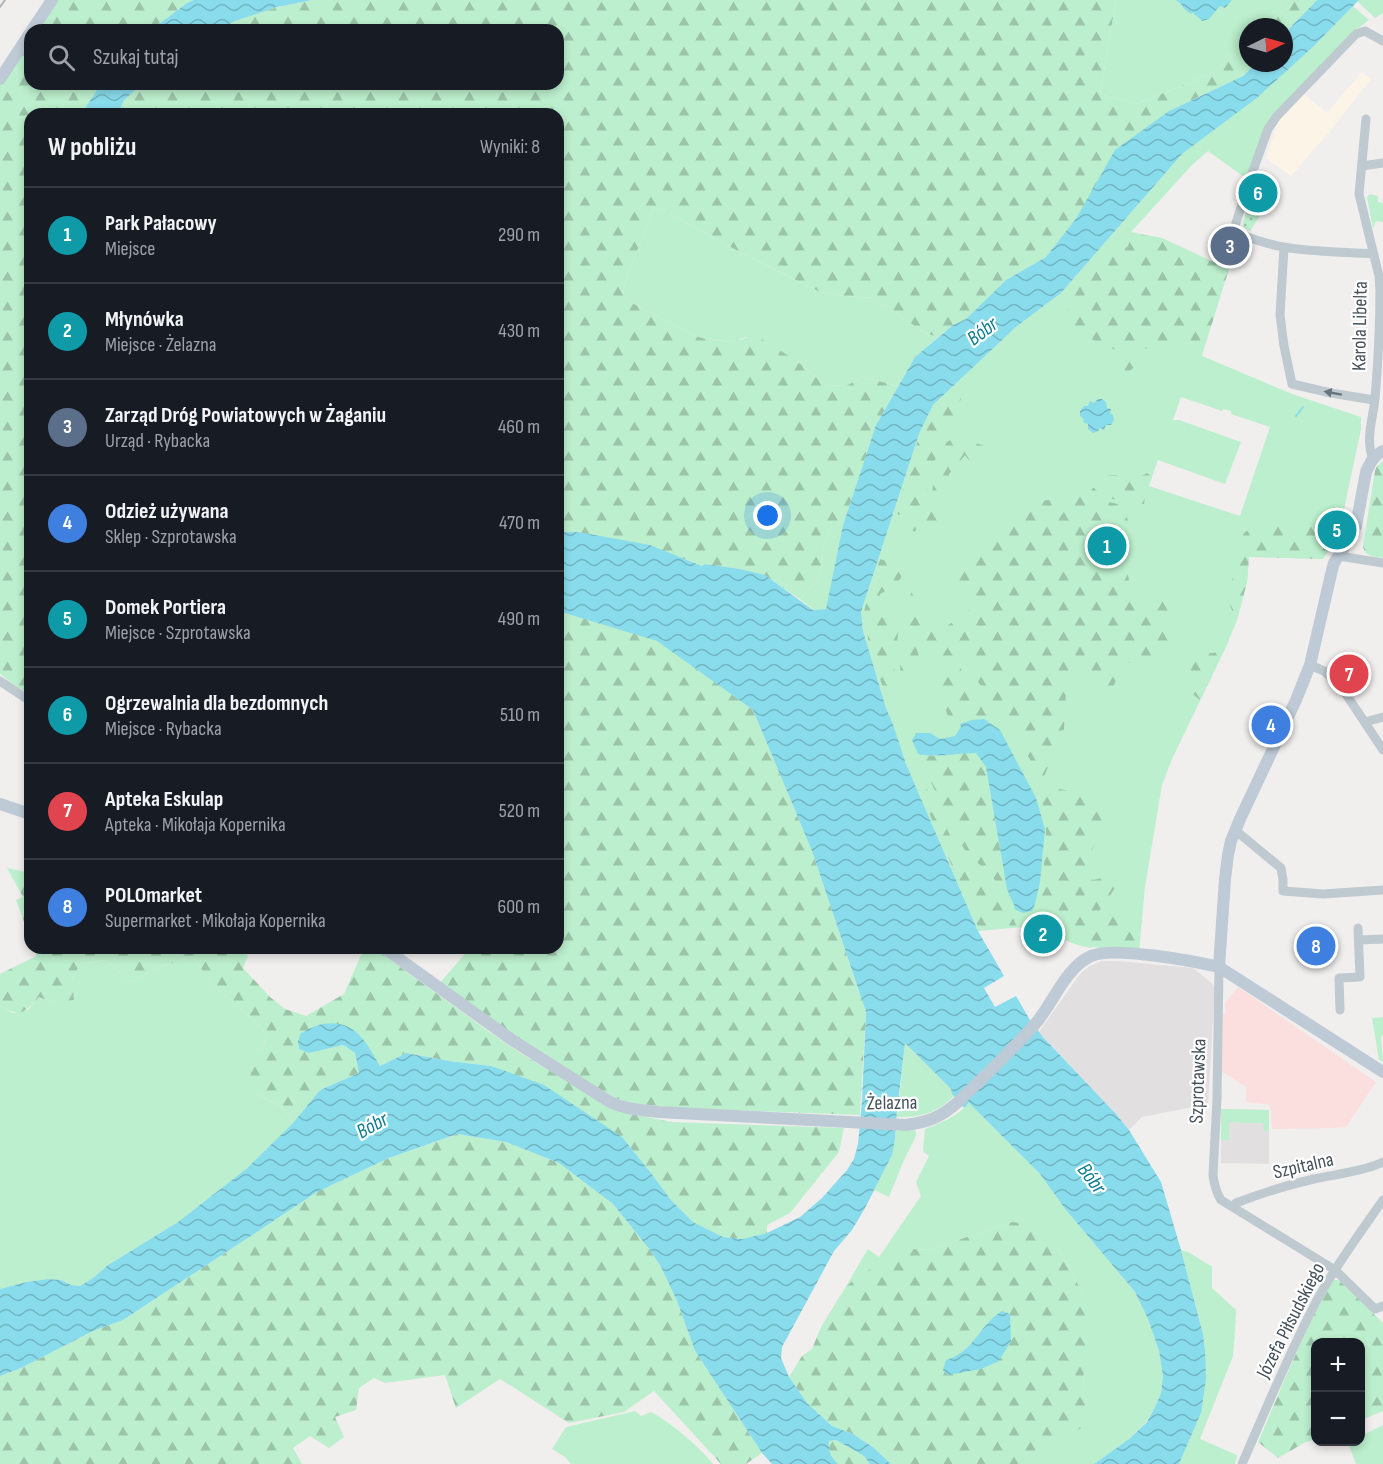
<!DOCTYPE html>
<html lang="pl">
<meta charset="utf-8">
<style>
:root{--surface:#171b24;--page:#20242c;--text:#f1f3f6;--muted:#9ea1a6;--line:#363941;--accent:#197adf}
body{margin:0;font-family:"Sofia Sans Condensed",sans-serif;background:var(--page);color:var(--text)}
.controls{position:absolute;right:18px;bottom:18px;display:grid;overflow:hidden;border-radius:12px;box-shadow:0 3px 9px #0003}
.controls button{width:54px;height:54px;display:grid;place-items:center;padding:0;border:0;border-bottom:2px solid var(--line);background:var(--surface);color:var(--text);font:30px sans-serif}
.compass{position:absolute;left:1239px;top:18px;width:54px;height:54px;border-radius:50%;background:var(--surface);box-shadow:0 3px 9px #0003;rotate:85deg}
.you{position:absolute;left:768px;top:516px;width:21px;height:21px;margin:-15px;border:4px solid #fff;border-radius:50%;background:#1a73e8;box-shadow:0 0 0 9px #1a73e833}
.badge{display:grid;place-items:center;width:39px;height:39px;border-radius:50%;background:var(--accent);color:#fff;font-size:20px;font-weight:700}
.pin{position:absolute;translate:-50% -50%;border:3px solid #fff;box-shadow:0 2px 6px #0006}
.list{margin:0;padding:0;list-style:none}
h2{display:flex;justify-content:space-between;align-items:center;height:78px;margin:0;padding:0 24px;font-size:26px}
h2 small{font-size:20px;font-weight:400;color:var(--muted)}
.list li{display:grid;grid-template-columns:39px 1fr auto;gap:18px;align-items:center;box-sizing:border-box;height:96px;padding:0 24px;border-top:2px solid var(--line)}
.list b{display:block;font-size:22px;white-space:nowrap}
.list p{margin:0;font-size:20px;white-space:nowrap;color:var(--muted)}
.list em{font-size:20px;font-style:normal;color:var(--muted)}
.icon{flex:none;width:33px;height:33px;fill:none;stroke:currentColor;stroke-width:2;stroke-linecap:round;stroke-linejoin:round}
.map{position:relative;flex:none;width:1383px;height:1464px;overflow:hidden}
.search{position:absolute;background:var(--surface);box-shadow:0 3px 9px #0003;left:24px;top:24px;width:540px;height:66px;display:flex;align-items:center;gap:15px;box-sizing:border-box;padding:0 21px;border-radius:18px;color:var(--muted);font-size:22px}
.panel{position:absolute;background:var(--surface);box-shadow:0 3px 9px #0003;left:24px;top:108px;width:540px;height:846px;border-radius:18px}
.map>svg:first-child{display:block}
.commercial{fill:#fcf5e7}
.education{fill:#e2dfe0}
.medical{fill:#fbdfde}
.green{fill:#bcefcd;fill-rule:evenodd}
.forest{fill:url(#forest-firs);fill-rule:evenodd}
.garden{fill:url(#garden-dots)}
.water{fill:url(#water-waves)}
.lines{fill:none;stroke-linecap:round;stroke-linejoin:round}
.stream{stroke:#89dcec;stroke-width:2}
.street{stroke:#bec9d0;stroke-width:9}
.secondary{stroke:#becad5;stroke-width:12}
.rail{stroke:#b0b4b8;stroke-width:2}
.oneway{fill:#6a767e}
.labels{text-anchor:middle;stroke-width:4.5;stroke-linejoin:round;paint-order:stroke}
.street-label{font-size:20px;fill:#46525b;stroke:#fff}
.water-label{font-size:21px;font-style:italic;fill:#0d7c91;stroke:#fff}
</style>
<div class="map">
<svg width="1383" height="1464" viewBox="0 0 1383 1464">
<defs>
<pattern id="forest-firs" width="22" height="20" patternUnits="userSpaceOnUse" patternTransform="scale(1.5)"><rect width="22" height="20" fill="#bcefcd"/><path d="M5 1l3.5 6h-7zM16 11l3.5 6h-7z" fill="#9bc4a9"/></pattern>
<pattern id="garden-dots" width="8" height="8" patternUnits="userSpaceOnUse" patternTransform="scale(1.5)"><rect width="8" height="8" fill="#bcefcd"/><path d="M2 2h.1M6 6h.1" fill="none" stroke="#9bc4a9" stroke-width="1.8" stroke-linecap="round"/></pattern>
<pattern id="water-waves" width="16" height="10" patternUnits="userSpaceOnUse" patternTransform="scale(1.5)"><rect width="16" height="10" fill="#89dcec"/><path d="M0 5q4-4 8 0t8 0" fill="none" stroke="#72b5c2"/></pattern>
</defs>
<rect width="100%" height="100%" fill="#f1eeee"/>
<path class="commercial" d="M1362 72 1371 79 1329 132 1291 176 1266 158 1278 122 1304 94 1327 113Z"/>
<path class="education" d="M1101 961H1119L1193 968 1215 986 1208 1104 1142 1117 1129 1130 1116 1114 1039 1032 1080 974 1090 966Z
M1221 1109 1269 1110V1164L1221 1163Z"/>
<path class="medical" d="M1238 987 1376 1082 1346 1127 1333 1128 1272 1129 1270 1105 1246 1102V1087L1221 1071 1223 1014H1225V1003Z"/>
<path class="green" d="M1116 0H1294L1292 3 1265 27H1248V43L1211 74 1136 104 1100 94Z
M1359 0H1383V13L1375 18 1357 1Z
M1353 6 1369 20 1357 29 1279 112 1247 179 1208 151 1192 165 1131 232 1162 238 1203 351 1202 356 1292 394 1361 417V429L1339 533 1323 559 1249 557 1247 582 1237 620 1226 647 1172 759 1162 785 1145 887 1139 951 1093 947C1074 949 1046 929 1029 919L1023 927 978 931 906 764 893 724 886 708 863 631 861 612 919 434 933 405 1016 327 1061 293 1182 154 1257 98 1314 46ZM1181 397 1222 411 1223 409 1231 411V414L1270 427 1240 516 1149 486 1158 460 1225 484 1241 442 1179 420H1173Z
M1370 194 1378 196V202L1383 203V222L1376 221 1373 229 1367 197Z
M654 208 667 212 738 251 820 292 844 296 874 298 925 333 938 337 915 357 898 386 863 377 846 386 825 385 797 361 746 337 732 342 701 338 630 302 623 294 627 276Z
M832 525H843L827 609 814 610 800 599 818 579 822 562 823 547Z
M193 956 209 981 260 1026 267 1037 263 1046 253 1054 257 1094 283 1107 293 1123 246 1169 178 1222 108 1265 93 1278 80 1286 71 1285 61 1280 48 1279 26 1282 0 1289V1006L13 1013 28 1010 39 997 54 1003 72 980 80 964 106 960 131 983 151 970Z
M1383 1017V1035L1381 1037 1383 1062 1379 1060 1372 1018Z
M905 1043 951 1089 952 1094 954 1096C935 1114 922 1117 897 1117Z
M969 1103 1040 1174 1066 1210 1135 1292 1148 1319 1159 1351 1163 1376 1161 1393 1155 1407 1147 1421 1129 1439 1094 1464H1042L1040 1458 1089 1405 1083 1394 1084 1368V1297L1068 1264 1058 1249 1012 1222 928 1250 913 1249 845 1288 868 1249 879 1257 921 1196 916 1182 929 1156 923 1151 925 1129C941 1123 958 1116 969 1103Z
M1221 1109 1269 1110V1131H1264L1263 1123H1242L1240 1124V1122H1229V1140H1221Z
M914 1129 916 1132V1136L904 1160 889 1197 874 1190C884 1172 894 1152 896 1131Z
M1181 1250C1193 1252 1201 1262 1212 1266V1288L1236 1310 1235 1332 1233 1356 1200 1439 1237 1455 1235 1464H1179L1201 1413 1205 1350 1203 1334Z
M635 1411 641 1416 651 1412C670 1422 700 1447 713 1464H571L565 1457 552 1449 566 1427Z
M1383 1425V1464H1356L1348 1443 1360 1442 1361 1436Z"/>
<path class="forest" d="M56 0H194L187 3 151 30H36Z
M312 0H1116L1100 94 1136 104 1211 74 1248 43V63H1256L1243 76 1169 111 1077 217 1046 257 1006 280 966 319 953 325 938 337 925 333 874 298 844 296 820 292 738 251 667 212 654 208 627 276 623 293 630 302 701 338 732 342 755 335 797 361 825 385 846 386 863 377 898 386 876 425 843 525H832L823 547 822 562 818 579 800 599 764 575 740 569 705 564 702 566 688 560 578 532H558V114H118L124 100 142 84H558V30H219C247 13 280 6 312 0Z
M1294 0H1317L1284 34V27H1265L1292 3Z
M30 38V84H101L81 114H30V694L17 687 0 674V83Z
M1130 233 1162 238 1229 269 1203 352 1180 343 1123 352 1118 351 1077 333 1069 318 1067 302 1082 284 1113 256 1128 246 1131 237Z
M1120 358 1127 359 1136 365 1130 371 1129 375 1123 377 1114 368 1115 364Z
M956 388H958C965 401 957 412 950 423L932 410Z
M931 417 948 430 941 439 915 532 910 529 908 516 905 512 899 515 897 513C903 490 916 433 931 417Z
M954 438 963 439 988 447C984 457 982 462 971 463L965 455 949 474V485L940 499 944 516 941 525 923 532 941 451 947 442Z
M1383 461V558C1374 557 1364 556 1363 546L1375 471 1376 467Z
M1147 473 1152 477 1146 491 1144 504C1129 503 1106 503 1101 486 1101 485 1101 476 1101 476L1114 475 1140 477Z
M1073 481 1094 488 1109 502 1121 505 1131 527 1124 552 1131 592 1152 604 1168 580 1173 616 1170 641 1149 664 1123 662 1108 701 1092 687 1083 669 1074 672 1066 692 1064 729 1043 779 943 629 975 606 972 588 955 590 958 570 977 557 973 543 1004 526 1011 516 1034 502 1061 498 1057 513 1062 515 1067 506V497Z
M1283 519 1306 525 1337 536 1323 559 1249 557 1247 582 1237 620 1231 608 1228 597V592L1232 583 1236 546 1245 532 1274 520Z
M899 557 904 558C907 579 896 584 880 594L881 608 874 613 865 616 864 611 880 559C886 562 893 559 899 557Z
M911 592 948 648 989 715 983 717 948 716C944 707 945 703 952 696L936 680 941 667 929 642 919 646 917 649 919 657 914 663 906 664 905 676 900 678C900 649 908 621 911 592Z
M558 611 657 640 753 710 812 851 866 1012 860 1115 678 1108 630 1103 612 1097 578 1079 439 984 470 948H558Z
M880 617 900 622 894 660 895 695H885L868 639 867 630Z
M1228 642 1200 700 1194 695C1188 698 1185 700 1181 694L1187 685 1184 673 1191 659 1204 660 1210 653H1214Z
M956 753H976L986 767 1007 889 1016 907 1014 909 1001 888 986 869 969 857 952 829 919 755 942 756Z
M924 784C939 809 948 838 967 861 972 867 980 870 985 876 999 891 1009 908 1017 927L979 929 918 787Z
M1060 789 1083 794 1097 804 1104 825 1092 850 1088 875 1093 880 1107 877 1117 885 1085 932 1037 906 1046 852V811L1036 792Z
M7 868 30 873V938L16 900 23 897Z
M1107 913 1142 914 1139 951 1093 947 1089 948 1084 943Z
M34 948H239L248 956 243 968 270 997 285 1009 306 1016 344 994 364 948H374L488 1031 520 1053 612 1108 631 1114 672 1122 844 1128 839 1152 790 1213 767 1225V1233L742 1239 723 1237 693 1222 671 1200 651 1173 622 1137 491 1066 449 1061 406 1053 380 1066 361 1037 309 1030 301 1033 309 1053 343 1045 355 1053 359 1073 320 1090 293 1123 283 1107 257 1094 250 1079 253 1054 263 1046 267 1037 260 1026 209 981 193 956 151 970 131 983 106 960 80 964 72 980 74 1000 54 1003 39 997C24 1014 20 1017 0 1006V974L36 956Z
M457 1134 506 1142 559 1163 613 1204 650 1250 661 1267 677 1301 695 1351 762 1453 746 1464H721L654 1391 624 1412 569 1423 500 1379 456 1408 445 1375 385 1383 374 1378 359 1388 356 1410 335 1417 344 1437 329 1448 310 1436 293 1448 302 1464H0V1376L21 1368 93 1331 123 1320 254 1234 317 1192 389 1158Z
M1012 1222 1029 1224 1058 1249 1068 1264 1084 1297 1091 1319 1084 1368 1083 1394 1089 1405 1086 1424 1041 1458 1042 1464H891L874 1448 853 1434 832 1426 807 1403 789 1377 802 1356 812 1349 821 1327 845 1288 858 1275 913 1249 928 1250ZM986 1324 962 1373 957 1357 978 1337Z
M1333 1280H1339L1383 1323V1411L1361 1420 1360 1342H1316L1315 1439 1304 1443 1278 1458 1258 1442C1282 1388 1303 1331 1333 1280Z
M836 1440 864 1456 870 1464H838C831 1457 828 1451 829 1441Z"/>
<path class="garden" d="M1250 202 1265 208 1250 231 1244 227 1243 222Z"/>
<path class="water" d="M194 0H312L277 7 235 21 219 30H151L187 3Z
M1176 0H1232L1225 8 1220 6 1209 19 1202 21 1192 12 1191 14 1182 7 1183 6Z
M1317 0H1359L1314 46 1257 98 1182 154 1061 293 1016 327 933 405 919 434 861 612 863 631 886 708 893 724 906 764 978 931 1004 976 984 988 995 1007 1016 996 1030 1020 1043 1037 1116 1114 1129 1130 1161 1182 1181 1250 1203 1334 1205 1350 1206 1379 1201 1413 1179 1464H1094L1129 1439 1147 1422 1155 1407 1161 1393 1163 1376 1159 1351 1148 1319 1135 1292 1066 1210 1040 1174 969 1103 964 1108 952 1094 951 1089 905 1043 897 1111 895 1139 892 1155 865 1208 852 1230 834 1251 782 1347 781 1358 789 1377 807 1403 832 1426 853 1434 874 1448 891 1464H870L864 1456 836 1440 829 1441C828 1451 831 1457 838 1464H772L762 1453 695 1351 677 1301 661 1267 650 1250 613 1204 559 1163 506 1142 457 1134 389 1158 317 1192 254 1234 123 1320 93 1331 21 1368 0 1376V1289L26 1282 48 1279 61 1280 71 1285 80 1286 93 1278 108 1265 178 1222 246 1169 293 1123 320 1090 359 1073 355 1053 343 1045 309 1053 299 1049 298 1041 301 1033C308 1030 316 1025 323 1024 355 1019 366 1042 380 1066L406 1053 449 1061 491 1066 544 1085 622 1137 651 1173 671 1200 693 1222 723 1237 742 1239 767 1233 800 1217 822 1198 847 1170 854 1159 858 1144 862 1101 866 1012 812 851 753 710 657 641 558 611V532H578L650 545 702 566 705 564 740 569 765 575 813 610 826 609 843 525 876 425 915 357 953 325 966 319 1006 280 1046 257 1077 217 1115 150 1169 111 1243 76 1256 63H1284V34Z
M101 84H142L124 100 118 114H81Z
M1098 399H1102L1106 402 1107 408 1111 409 1110 413 1113 415 1114 420 1111 425H1106L1104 430 1100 428 1098 431 1093 433 1088 429V424L1083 422 1084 419 1080 416V411L1084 406H1088L1090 401 1094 403Z
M984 719 1000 730 1036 798 1045 829 1040 882 1035 904 1032 911 1023 913 1014 909 1015 907 1007 889 986 767 976 753C957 753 938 758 918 754L912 740 916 733H930L940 739 955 736 961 727 960 724 972 720Z
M1002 1311 1010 1314 1011 1341 999 1361 981 1369 948 1375 943 1370 946 1360C974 1352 979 1325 1002 1311Z"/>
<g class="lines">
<path class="stream" d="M1296 416 1303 407"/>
<path class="street" d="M1366 119 1359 194 1379 276 1380 291C1380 327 1378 363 1375 399 1373 418 1365 440 1373 459
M1362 166 1383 163
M1284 247 1280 315 1284 346 1292 384 1331 393 1374 400
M1373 254C1344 252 1313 252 1283 247 1266 244 1250 238 1233 232L1250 179 1268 129 1277 116 1356 34 1365 31 1383 41
M1339 556 1383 563
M1310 665 1324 671 1340 685 1383 750
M0 681 30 701
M1365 722 1383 717
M1235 830 1281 868 1283 880V891L1323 894 1383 890
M1359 940 1383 939
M1219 967 1217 1099 1213 1175C1214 1184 1216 1192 1221 1200L1335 1270 1375 1309 1383 1306
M1340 1010 1339 978 1360 977 1358 928
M1233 1207 1236 1203C1262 1193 1287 1185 1314 1179 1337 1174 1361 1172 1383 1162
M1242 1464C1266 1409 1289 1353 1317 1300 1336 1265 1360 1233 1383 1200"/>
<path class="secondary" d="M32 30 52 0
M0 79 30 33
M0 804 30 814
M384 948 512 1040 610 1102C626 1110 642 1110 659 1112L906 1125C929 1122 941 1117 958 1102 984 1076 1012 1051 1036 1023 1053 1003 1066 967 1091 956 1113 946 1193 961 1219 967L1383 1072
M1219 967 1225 879 1228 855 1231 841 1240 819 1296 700 1310 665 1332 570 1334 563 1350 538 1356 526 1366 472C1370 463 1374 455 1383 451"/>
<path class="rail" d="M0 7 5 0"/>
</g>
<defs><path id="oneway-solid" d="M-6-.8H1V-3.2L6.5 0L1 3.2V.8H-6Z" transform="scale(1.5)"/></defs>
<use class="oneway" href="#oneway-solid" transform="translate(1333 393) rotate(-170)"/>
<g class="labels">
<g class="street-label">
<text transform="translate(1359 326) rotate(-89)" y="7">Karola Libelta</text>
<text transform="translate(1197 1081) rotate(-88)" y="7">Szprotawska</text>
<text transform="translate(892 1102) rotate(-1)" y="7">Żelazna</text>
<text transform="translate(1303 1165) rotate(-13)" y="7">Szpitalna</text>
<text transform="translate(1290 1320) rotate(-63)" y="7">Józefa Piłsudskiego</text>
</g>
<g class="water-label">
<text transform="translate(982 331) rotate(-37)" y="7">Bóbr</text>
<text transform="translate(372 1125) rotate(-29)" y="7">Bóbr</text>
<text transform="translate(1092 1178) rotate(53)" y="7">Bóbr</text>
</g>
</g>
</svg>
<div class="controls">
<button>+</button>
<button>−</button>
</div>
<svg class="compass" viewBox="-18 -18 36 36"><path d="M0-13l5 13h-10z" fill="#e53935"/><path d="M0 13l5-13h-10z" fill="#9ea1a6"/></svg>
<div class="you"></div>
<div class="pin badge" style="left:1107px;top:546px;background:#0f9aa8">1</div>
<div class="pin badge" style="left:1043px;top:934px;background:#0f9aa8">2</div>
<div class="pin badge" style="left:1230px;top:246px;background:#5c6f8a">3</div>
<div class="pin badge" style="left:1271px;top:725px;background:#3f7fe0">4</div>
<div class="pin badge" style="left:1337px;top:530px;background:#0f9aa8">5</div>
<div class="pin badge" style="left:1258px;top:193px;background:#0f9aa8">6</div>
<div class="pin badge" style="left:1349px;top:674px;background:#e0444e">7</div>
<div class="pin badge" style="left:1316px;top:946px;background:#3f7fe0">8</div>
<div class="search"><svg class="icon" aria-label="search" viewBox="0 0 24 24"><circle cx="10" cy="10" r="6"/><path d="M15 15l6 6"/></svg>Szukaj tutaj</div>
<section class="panel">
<h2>W pobliżu<small>Wyniki: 8</small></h2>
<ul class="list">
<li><span class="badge" style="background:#0f9aa8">1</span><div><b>Park Pałacowy</b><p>Miejsce</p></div><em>290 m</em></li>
<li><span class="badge" style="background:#0f9aa8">2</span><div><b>Młynówka</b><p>Miejsce · Żelazna</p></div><em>430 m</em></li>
<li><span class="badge" style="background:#5c6f8a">3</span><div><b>Zarząd Dróg Powiatowych w Żaganiu</b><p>Urząd · Rybacka</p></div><em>460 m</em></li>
<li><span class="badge" style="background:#3f7fe0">4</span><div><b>Odzież używana</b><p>Sklep · Szprotawska</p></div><em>470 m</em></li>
<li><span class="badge" style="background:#0f9aa8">5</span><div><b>Domek Portiera</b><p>Miejsce · Szprotawska</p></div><em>490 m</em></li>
<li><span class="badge" style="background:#0f9aa8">6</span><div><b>Ogrzewalnia dla bezdomnych</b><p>Miejsce · Rybacka</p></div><em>510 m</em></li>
<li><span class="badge" style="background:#e0444e">7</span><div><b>Apteka Eskulap</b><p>Apteka · Mikołaja Kopernika</p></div><em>520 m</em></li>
<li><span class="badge" style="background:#3f7fe0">8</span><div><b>POLOmarket</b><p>Supermarket · Mikołaja Kopernika</p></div><em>600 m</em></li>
</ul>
</section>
</div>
